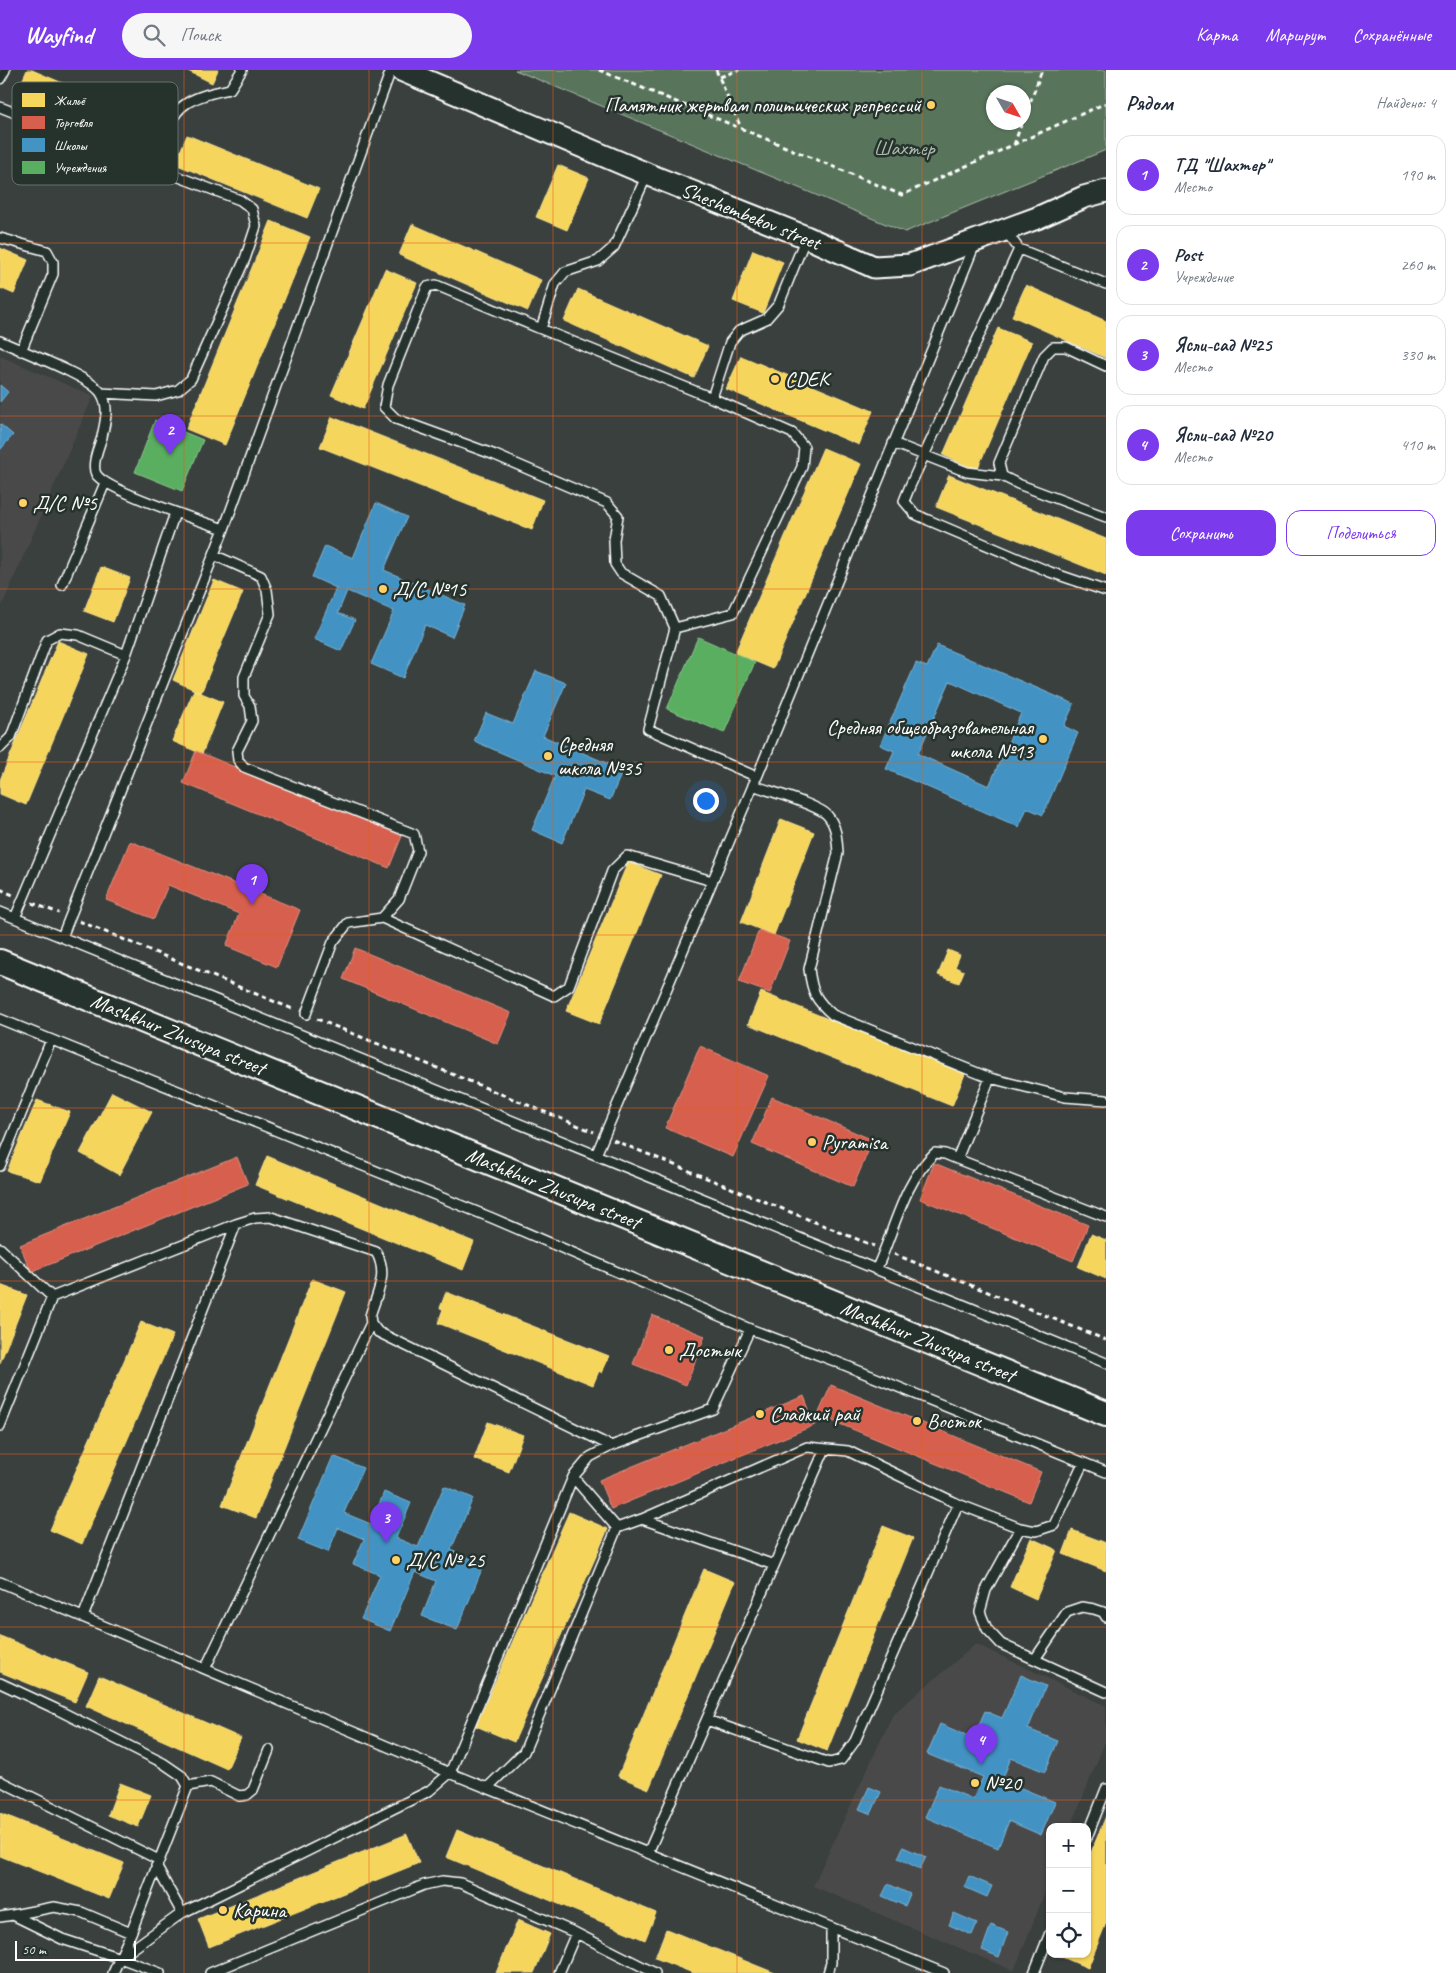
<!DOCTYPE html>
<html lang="ru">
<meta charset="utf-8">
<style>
:root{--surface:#fff;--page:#f6f6f7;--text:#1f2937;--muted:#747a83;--line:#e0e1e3;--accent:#7c3aed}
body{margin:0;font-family:Caveat,sans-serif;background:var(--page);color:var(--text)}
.controls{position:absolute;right:15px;bottom:15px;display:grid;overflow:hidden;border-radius:10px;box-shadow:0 1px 4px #0004}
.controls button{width:45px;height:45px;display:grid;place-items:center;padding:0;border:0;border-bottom:1px solid var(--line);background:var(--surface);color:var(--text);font:25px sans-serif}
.compass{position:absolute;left:986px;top:15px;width:45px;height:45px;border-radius:50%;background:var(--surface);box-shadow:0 1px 4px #0004;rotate:129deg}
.scale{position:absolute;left:15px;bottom:12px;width:121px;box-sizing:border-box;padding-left:5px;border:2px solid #fff;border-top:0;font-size:14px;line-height:18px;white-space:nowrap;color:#fff;-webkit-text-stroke:4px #26332d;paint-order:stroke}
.you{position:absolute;left:705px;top:730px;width:18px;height:18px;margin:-12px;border:4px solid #fff;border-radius:50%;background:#1a73e8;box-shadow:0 0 0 8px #1a73e833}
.badge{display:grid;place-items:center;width:32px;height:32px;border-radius:50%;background:var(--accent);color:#fff;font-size:16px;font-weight:700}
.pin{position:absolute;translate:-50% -41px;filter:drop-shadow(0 1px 2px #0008)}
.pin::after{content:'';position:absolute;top:26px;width:18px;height:15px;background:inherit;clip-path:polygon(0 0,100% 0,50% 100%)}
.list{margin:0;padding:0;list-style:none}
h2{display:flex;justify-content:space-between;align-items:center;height:65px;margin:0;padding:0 20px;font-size:21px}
h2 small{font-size:16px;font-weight:400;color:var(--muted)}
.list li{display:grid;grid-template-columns:32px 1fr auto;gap:15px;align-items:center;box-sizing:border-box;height:80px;margin:0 10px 10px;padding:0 10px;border:1px solid var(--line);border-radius:15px}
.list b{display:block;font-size:19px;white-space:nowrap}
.list p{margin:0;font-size:16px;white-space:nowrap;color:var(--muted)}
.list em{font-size:16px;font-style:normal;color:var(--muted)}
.actions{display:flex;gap:10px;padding:15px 20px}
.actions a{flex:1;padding:11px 0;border:1px solid var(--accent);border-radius:15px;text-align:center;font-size:18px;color:var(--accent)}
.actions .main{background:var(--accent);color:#fff}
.icon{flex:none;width:28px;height:28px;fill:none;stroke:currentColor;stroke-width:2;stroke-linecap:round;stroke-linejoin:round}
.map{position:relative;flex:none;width:1106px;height:1903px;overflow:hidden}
header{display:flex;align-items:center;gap:30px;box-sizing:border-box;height:70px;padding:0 25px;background:var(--accent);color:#fff}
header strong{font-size:24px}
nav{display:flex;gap:28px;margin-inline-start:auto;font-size:18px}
.search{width:350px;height:45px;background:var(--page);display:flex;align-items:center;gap:12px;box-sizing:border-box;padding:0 18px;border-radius:28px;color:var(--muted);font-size:19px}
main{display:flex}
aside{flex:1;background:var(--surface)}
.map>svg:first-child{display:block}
.built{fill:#484a4a}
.green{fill:#59755b;stroke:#acbaad;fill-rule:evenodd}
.homes{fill:#f6d55c;stroke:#f9e28d}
.shops{fill:#d6604d;stroke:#e29082}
.schools{fill:#4393c3;stroke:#7bb3d5;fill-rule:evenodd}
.public{fill:#5aae61;stroke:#8cc690}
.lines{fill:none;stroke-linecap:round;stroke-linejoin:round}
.service-casing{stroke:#fff;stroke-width:12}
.tertiary-casing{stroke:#fff;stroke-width:25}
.secondary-casing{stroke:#fff;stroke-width:28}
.path{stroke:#fff;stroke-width:3;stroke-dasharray:5 4;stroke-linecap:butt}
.service{stroke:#26332d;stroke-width:9}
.tertiary{stroke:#26332d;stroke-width:21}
.secondary{stroke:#26332d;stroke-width:24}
.grid{fill:none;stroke:#e96118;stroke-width:1;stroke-opacity:0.55}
.poi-dot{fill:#ffd166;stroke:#26332d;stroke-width:2}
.labels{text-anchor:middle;stroke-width:5;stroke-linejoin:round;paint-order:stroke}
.poi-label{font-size:21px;fill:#fff;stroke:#26332d;text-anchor:start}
.park-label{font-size:21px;fill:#acbaad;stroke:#26332d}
.street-label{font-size:21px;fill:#fff;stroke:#26332d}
.key{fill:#26332d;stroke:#67706c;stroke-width:1}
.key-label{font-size:14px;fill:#fff}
</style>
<header>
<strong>Wayfind</strong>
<div class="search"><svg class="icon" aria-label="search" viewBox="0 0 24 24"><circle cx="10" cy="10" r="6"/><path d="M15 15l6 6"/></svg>Поиск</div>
<nav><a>Карта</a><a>Маршрут</a><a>Сохранённые</a></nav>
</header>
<main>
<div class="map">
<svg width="1106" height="1903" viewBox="0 0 1106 1903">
<rect width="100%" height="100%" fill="#3a403e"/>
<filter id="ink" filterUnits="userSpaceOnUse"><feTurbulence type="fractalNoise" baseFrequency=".02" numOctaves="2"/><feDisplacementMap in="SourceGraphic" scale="10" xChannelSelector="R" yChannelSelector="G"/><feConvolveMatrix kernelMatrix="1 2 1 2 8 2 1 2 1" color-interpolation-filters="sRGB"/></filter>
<g filter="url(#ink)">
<path class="built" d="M0 286 93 326 0 540Z
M976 1574 1106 1636V1669L1071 1757H1050V1810L1014 1901 813 1816 893 1644Z"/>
<path class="green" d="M515 0H1106V80L905 162ZM994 22H1024V52H994Z"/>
<path class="homes" d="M27 0H32L154 52 139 88 12 34Z
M186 0H218L212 13Z
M187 65 319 119 307 148 175 94Z
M558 95 589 108 567 160 536 147Z
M271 151 310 167 225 375 186 359Z
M412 154 541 210 528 241 399 185Z
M0 178 28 190 14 224 0 218Z
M753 180 783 192 763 243 733 231Z
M385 199 417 213 363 339 331 325Z
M1026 215 1106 251V288L1012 246Z
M578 219 708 276 694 308 564 251Z
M998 258 1032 272 977 400 943 385Z
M741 286 873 341 859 375 726 319Z
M332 347 543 430 532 460 320 377Z
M823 378 861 394 773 599 735 583Z
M949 405 1106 469V505L936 437Z
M101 497 130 508 113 552 84 541Z
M214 510 243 522 201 623 173 610Z
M58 571 89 584 26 735 0 724V710Z
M194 620 223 632 202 684 172 671Z
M781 749 814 762 774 865 741 852Z
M628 792 661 805 599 954 566 941Z
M948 880 960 885 955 897 964 901 959 913 938 905Z
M761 922 965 1004 952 1036 748 954Z
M112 1022 152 1042 119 1105 80 1083Z
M37 1030 70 1042 40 1111 7 1101Z
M267 1086 474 1172 463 1200 255 1115Z
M1091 1164 1106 1170V1209L1078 1197Z
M312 1209 346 1222 256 1448 222 1435Z
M0 1215 27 1225 0 1293Z
M446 1222 609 1286 602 1303 599 1301 593 1315 438 1253 443 1239 440 1238Z
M141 1252 173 1265 82 1474 50 1460Z
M488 1352 523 1365 509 1402 474 1389Z
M569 1442 608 1459 514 1672 476 1656Z
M883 1456 913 1468 827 1681 797 1669Z
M1072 1460 1106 1473V1501L1063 1484Z
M1031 1468 1057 1480 1036 1529 1010 1517Z
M704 1499 735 1512 649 1719 618 1706Z
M0 1566 88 1602 75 1632 0 1602Z
M99 1606 241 1668 227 1699 86 1636Z
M120 1713 151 1725 138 1757 108 1745Z
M0 1743 124 1793 109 1829 0 1786Z
M1106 1746V1853L1088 1898 1055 1884H1087V1792Z
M457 1760 656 1843 645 1870 446 1787Z
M407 1764 419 1793 209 1877 198 1849Z
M518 1850 550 1864 534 1903H496Z
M666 1859 775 1903H693L655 1888Z"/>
<path class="shops" d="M196 681 402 766 389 798 183 713Z
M130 771 300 840 277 897 226 876 239 844 168 815 154 849 106 830Z
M759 860 790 871 770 923 739 912Z
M355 878 511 943 498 974 343 909Z
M700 976 769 1006 733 1087 665 1058Z
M772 1027 873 1070 853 1117 752 1074Z
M237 1087 248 1114 31 1202 20 1175Z
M934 1093 1088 1155 1073 1191 920 1129Z
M652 1245 705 1266 686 1315 633 1294Z
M831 1315 1041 1402 1029 1432 818 1345Z
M804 1326 815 1355 611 1439 599 1410Z"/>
<path class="schools" d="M0 315 8 322 0 332Z
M0 354 13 365 0 380Z
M376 433 407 447 384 500 465 535 452 567 425 555 403 608 371 594 394 541 347 521 338 543 355 550 341 581 314 569 336 518 312 507 325 476 353 488Z
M937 575 1074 634 1064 656 1078 663 1043 745 1027 738 1019 757 886 699 894 681 880 675 916 593 927 597ZM950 611 1021 643 989 716 918 684Z
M536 601 566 613 543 666 623 700 610 730 584 720 562 773 532 760 555 706 474 671 486 643 513 654Z
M333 1386 363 1398 344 1443 371 1454 384 1422 411 1433 396 1468 418 1477 444 1416 473 1428 451 1480 484 1494 457 1560 422 1546 436 1511 415 1502 390 1561 361 1549 380 1505 353 1494 364 1469 338 1458 328 1482 298 1470Z
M1021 1605 1046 1616 1028 1659 1058 1671 1045 1702 1011 1688 1002 1710 1055 1732 1041 1765 1009 1751 998 1778 925 1747 939 1715 973 1729 983 1707 927 1684 940 1654 973 1668 985 1641 1002 1648Z
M869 1717 881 1722 871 1744 859 1739Z
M903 1777 926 1787 920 1799 898 1788Z
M969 1806 992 1816 987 1827 964 1817Z
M888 1814 910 1824 905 1836 882 1826Z
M954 1843 977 1853 972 1865 949 1855Z
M991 1855 1008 1862 999 1887 982 1880Z"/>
<path class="public" d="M155 350 203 370 182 421 135 402Z
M698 567 755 592 724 663 667 639Z"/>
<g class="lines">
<defs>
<path id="service" d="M0 9 5 0
M0 37 155 98
M647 105 614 177 598 191 565 202 555 214 541 259 436 215 427 217 388 315 384 337 396 349 495 385 607 433 618 446 614 470 615 494 621 503 661 526 675 558 648 659 757 707 975 174
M1005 160 1019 179 1106 214
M0 168 47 181 53 192V204L21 281
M1019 179 910 416 904 431 915 444 928 450 1050 502 1106 521
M541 259 712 328 730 272 739 261 766 249 779 234 806 167
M0 271C21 281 90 306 101 323 110 337 105 352 102 367 99 377 91 394 96 404 105 420 203 452 224 459L62 867
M1106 296 1066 277H1053L1044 286 999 393 1002 406 1018 414 1106 447
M101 323 156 326 178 320 191 309 245 189 256 156 252 139 240 130 155 98C162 78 167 45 187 33 200 25 216 22 230 19L242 0
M893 373 967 402 1002 406
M224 459 391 0
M214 485 261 506 267 520 270 544 244 607V626L250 636 252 651 237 681 238 690 244 697 414 764 418 781 399 829 382 848 348 853 333 872 306 944
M62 515 105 413
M675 558 733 543 802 397 804 377 792 363 712 328
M0 678 11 667 47 570 60 563 78 565 126 585
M753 715C768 721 820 735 828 746 837 757 837 770 838 783L809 899C812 922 815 930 833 945L990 1008 1065 1027 1106 1030
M0 842 1106 1293
M15 848 126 585 175 443
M382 848 554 926 569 916 612 801 627 786 712 811
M0 949 492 1148 750 1259 837 1292 1106 1402
M596 1085 755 711
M957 1089 1106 1147
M0 1096 51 970
M0 1178 52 1227 0 1356
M876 1200C894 1162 903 1112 935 1083L945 1084 957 1089 990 1008
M52 1227 236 1154 255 1148 271 1147 376 1182C389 1204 377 1223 370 1246L371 1253 378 1262 611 1376
M573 1407 617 1458
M642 1449 774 1495
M1020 1458 986 1520 980 1542 987 1559 1001 1574 1106 1622
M0 1512 450 1703 944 1903
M83 1547 236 1154
M1035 1589 1067 1542 1082 1537 1094 1539 1103 1542 1106 1547
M205 1599 371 1253
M0 1613 56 1639 163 1693 182 1706 188 1716 131 1863 113 1903
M707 1650 829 1693 841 1690 855 1671 958 1434
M0 1711 159 1790
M188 1716 211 1712 239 1726 247 1725 253 1720 269 1680
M487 1718 524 1682 617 1458 642 1449 807 1377 848 1381 958 1434 1020 1458 1036 1461 1054 1455 1083 1393
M1087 1767 1106 1719
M648 1783 825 1379
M156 1796 182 1843
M13 1845 54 1837 81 1842 131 1863
M0 1847 13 1845 62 1869 120 1888
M160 1903 120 1888 182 1843 429 1721 450 1703 573 1407 590 1387 611 1376 713 1339 750 1259
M210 1903 424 1815 442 1811 460 1813 576 1863 655 1903
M559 1903 576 1863
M828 1903 831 1893V1858
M1034 1903 1050 1863"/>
<path id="tertiary" d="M401 0 647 104 806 167 874 197 910 195 1037 148 1084 127 1106 121"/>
<path id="secondary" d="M0 892 1106 1344"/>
</defs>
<use href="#service" class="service-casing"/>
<use href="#tertiary" class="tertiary-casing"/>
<use href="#secondary" class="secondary-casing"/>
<path class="path" d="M599 0 902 125 1106 33
M716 0 741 58
M720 7 739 0
M1024 49 1042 0
M1014 75 1022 52
M0 819 13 825
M32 833 59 843
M79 851 295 940
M317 949 594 1062
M613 1070 874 1176
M894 1184 1106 1270"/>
<use href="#service" class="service"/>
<use href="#tertiary" class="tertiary"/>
<use href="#secondary" class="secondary"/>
</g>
</g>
<path class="grid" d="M184 0V1903M369 0V1903M553 0V1903M737 0V1903M922 0V1903M0 173H1106M0 346H1106M0 519H1106M0 692H1106M0 865H1106M0 1038H1106M0 1211H1106M0 1384H1106M0 1557H1106M0 1730H1106"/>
<g class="poi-dot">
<circle cx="931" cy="35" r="5"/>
<circle cx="775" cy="309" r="5"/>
<circle cx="23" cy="433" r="5"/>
<circle cx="383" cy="519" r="5"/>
<circle cx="1043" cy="669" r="5"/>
<circle cx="548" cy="686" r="5"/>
<circle cx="812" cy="1072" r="5"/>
<circle cx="669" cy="1280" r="5"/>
<circle cx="760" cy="1344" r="5"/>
<circle cx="917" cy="1351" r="5"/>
<circle cx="396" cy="1490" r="5"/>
<circle cx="975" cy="1713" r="5"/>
<circle cx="223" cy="1840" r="5"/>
</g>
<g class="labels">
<g class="poi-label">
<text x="921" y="42" text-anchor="end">Памятник жертвам политических репрессий</text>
<text x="785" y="316">CDEK</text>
<text x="33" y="440">Д/С №5</text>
<text x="393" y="526">Д/С №15</text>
<text x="1033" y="664" text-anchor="end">Средняя общеобразовательная<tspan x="1033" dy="24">школа №13</tspan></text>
<text x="558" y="681">Средняя<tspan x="558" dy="24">школа №35</tspan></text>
<text x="822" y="1079">Pyramisa</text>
<text x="679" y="1287">Достык</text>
<text x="770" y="1351">Сладкий рай</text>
<text x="927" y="1358">Восток</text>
<text x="406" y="1497">Д/С № 25</text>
<text x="985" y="1720">№20</text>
<text x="233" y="1847">Карина</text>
</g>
<g class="park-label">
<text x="904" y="85">Шахтер</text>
</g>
<g class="street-label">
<text transform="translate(751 146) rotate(22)" y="7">Sheshembekov street</text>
<text transform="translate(178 964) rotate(22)" y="7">Mashkhur Zhusupa street</text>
<text transform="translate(553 1118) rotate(22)" y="7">Mashkhur Zhusupa street</text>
<text transform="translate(928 1271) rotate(22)" y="7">Mashkhur Zhusupa street</text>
</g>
</g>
<rect x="12" y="12" width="166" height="103" rx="8" class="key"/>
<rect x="22" y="23" width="23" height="14" fill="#f6d55c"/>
<rect x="22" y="46" width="23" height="13" fill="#d6604d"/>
<rect x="22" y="68" width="23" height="14" fill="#4393c3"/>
<rect x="22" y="91" width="23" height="13" fill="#5aae61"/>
<g class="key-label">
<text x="54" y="35">Жильё</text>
<text x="54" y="57">Торговля</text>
<text x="54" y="80">Школы</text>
<text x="54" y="102">Учреждения</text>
</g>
</svg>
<div class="controls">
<button>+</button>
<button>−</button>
<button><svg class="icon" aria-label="locate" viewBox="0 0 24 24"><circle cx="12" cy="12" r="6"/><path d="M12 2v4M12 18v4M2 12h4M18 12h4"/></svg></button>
</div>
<svg class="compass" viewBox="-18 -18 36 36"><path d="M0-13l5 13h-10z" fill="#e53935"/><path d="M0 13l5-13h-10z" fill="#747a83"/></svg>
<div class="scale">50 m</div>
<div class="you"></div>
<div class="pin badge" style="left:252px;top:835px">1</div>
<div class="pin badge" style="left:170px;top:385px">2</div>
<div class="pin badge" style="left:386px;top:1473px">3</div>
<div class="pin badge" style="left:981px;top:1695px">4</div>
</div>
<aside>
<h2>Рядом<small>Найдено: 4</small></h2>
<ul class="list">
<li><span class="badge">1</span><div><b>ТД &quot;Шахтер&quot;</b><p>Место</p></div><em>190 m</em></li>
<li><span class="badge">2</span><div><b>Post</b><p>Учреждение</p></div><em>260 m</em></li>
<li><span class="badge">3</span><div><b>Ясли-сад №25</b><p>Место</p></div><em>330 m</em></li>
<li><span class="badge">4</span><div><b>Ясли-сад №20</b><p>Место</p></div><em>410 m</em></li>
</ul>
<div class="actions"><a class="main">Сохранить</a><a>Поделиться</a></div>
</aside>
</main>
